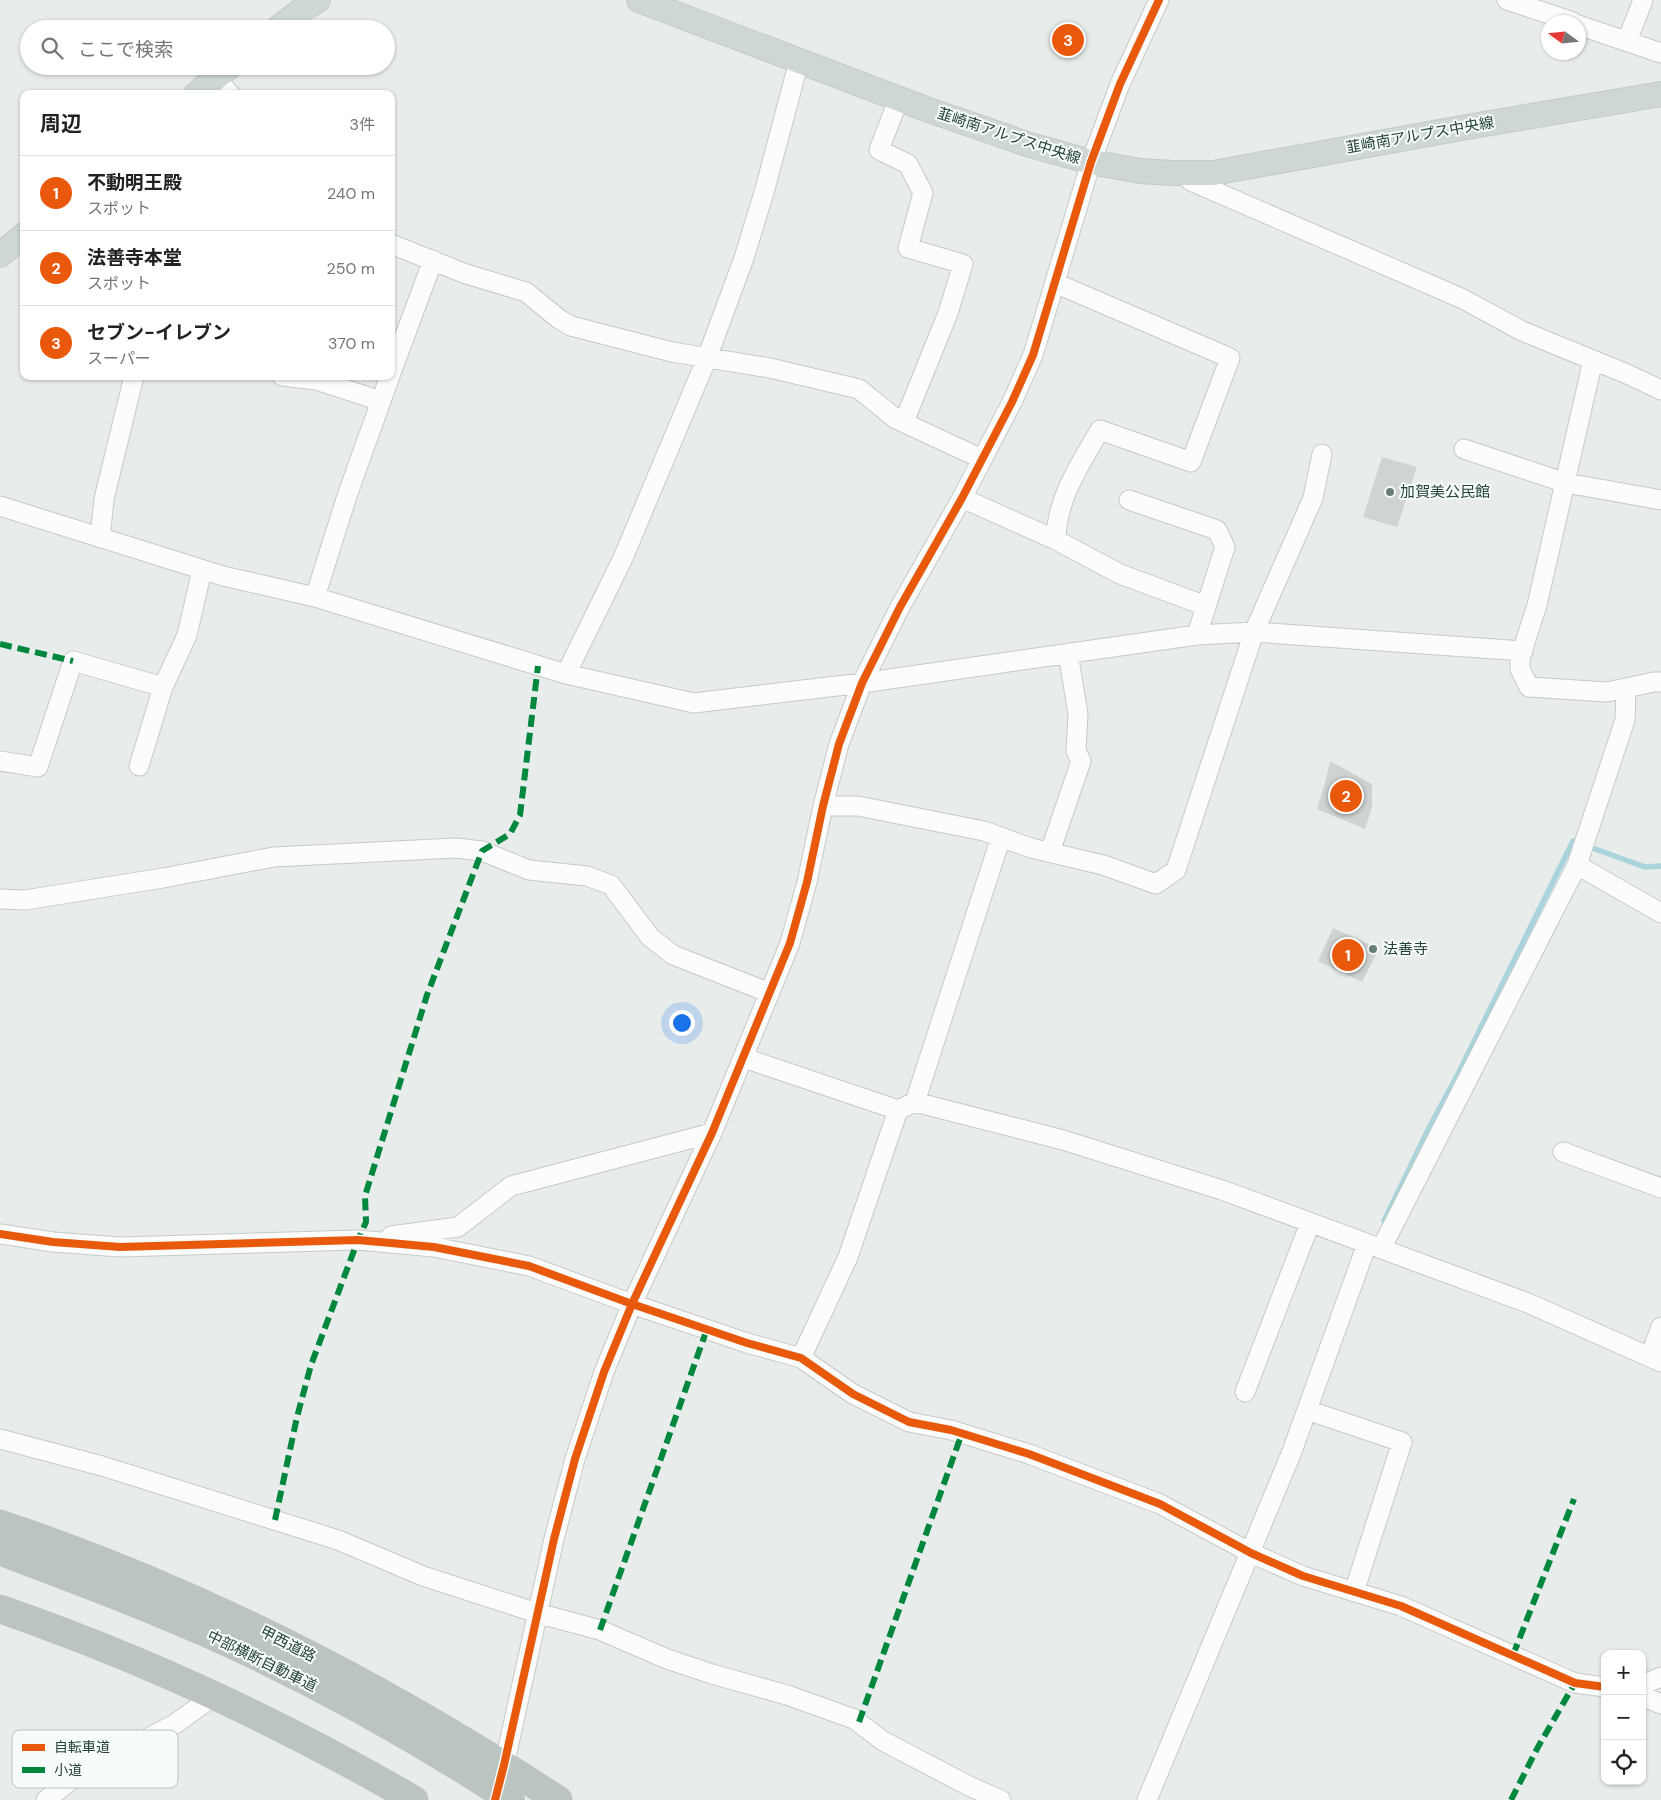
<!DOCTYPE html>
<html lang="ja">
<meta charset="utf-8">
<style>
:root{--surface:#fff;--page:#f6f6f6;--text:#222;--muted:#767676;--line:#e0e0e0;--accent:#ea580c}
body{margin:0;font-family:"DM Sans","Noto Sans JP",sans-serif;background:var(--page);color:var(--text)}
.controls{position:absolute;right:15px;bottom:15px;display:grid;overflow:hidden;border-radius:10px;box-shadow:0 1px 4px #0004}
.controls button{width:45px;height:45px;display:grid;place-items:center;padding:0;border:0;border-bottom:1px solid var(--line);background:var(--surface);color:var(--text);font:25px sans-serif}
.compass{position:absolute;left:1541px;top:15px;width:45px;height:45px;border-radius:50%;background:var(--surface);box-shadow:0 1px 4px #0004;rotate:285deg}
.you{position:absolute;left:681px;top:1022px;width:18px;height:18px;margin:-12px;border:4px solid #fff;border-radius:50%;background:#1a73e8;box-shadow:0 0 0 8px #1a73e833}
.badge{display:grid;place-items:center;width:32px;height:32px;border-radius:50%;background:var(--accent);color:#fff;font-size:16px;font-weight:700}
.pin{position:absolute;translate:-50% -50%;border:2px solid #fff;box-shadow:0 1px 5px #0006}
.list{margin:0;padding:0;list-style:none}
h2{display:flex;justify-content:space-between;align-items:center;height:65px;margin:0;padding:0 20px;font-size:21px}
h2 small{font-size:16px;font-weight:400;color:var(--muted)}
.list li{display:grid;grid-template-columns:32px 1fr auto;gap:15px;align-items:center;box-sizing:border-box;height:75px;padding:0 20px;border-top:1px solid var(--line)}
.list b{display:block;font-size:19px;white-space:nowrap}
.list p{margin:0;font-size:16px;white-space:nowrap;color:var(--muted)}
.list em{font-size:16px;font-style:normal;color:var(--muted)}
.icon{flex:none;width:28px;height:28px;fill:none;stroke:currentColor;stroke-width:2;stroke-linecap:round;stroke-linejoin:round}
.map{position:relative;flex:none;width:1661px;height:1800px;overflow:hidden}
.search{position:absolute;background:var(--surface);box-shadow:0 1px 4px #0004;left:20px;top:20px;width:375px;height:55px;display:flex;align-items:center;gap:12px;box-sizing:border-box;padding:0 18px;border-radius:28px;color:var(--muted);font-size:19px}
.panel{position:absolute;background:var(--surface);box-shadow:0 1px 4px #0004;left:20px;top:90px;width:375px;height:290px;border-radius:10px}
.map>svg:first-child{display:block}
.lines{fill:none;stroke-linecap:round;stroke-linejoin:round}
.stream{stroke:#a9d4db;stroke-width:5.5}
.building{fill:#cfd4d2}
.minor-casing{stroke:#c5cac8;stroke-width:21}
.major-casing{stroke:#c3ccc9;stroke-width:26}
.highway-casing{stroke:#c3ccc9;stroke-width:29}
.minor{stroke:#fcfcfc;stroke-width:19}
.major{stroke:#cfd7d5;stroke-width:24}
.highway{stroke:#bcc4c2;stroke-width:28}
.highway-bridge-casing{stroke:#c3ccc9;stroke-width:29;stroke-linecap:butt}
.highway-bridge{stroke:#bcc4c2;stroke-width:28}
.quiet{stroke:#00873e;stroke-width:6;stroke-dasharray:12 6;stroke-linecap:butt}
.cycleway-casing{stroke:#f7fbf9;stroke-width:11}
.cycleway{stroke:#e8590c;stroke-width:8}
.poi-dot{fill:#697e78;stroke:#f7fbf9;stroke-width:2}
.labels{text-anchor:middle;stroke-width:4;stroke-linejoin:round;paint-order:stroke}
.street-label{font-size:15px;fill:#24423a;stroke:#f7fbf9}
.poi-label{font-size:15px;fill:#24423a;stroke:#f7fbf9;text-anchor:start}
.key{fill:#f7fbf9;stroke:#b8c4c0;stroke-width:1}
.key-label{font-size:14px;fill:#24423a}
</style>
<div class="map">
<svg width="1661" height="1800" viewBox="0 0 1661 1800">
<rect width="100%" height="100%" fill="#e8edeb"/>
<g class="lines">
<path class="stream" d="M1384 1221 1429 1128 1459 1072 1573 841 1645 867 1661 866"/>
</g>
<path class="building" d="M1382 457 1417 467 1397 527 1363 517Z
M1330 761 1372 784V807L1365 829 1317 809 1326 779Z
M1333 928 1379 949 1362 982 1318 961Z"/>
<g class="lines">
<defs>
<path id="minor" d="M1507 0 1573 22
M1578 25 1661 53
M1627 41 1643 0
M215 78 230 94
M899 98 879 150 908 164 923 193 908 248 963 264 948 313 904 422
M1183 173 1191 181 1463 299 1522 331 1627 374 1661 390
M391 244 466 274 526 292 559 319 571 326 672 352 770 368 859 389 896 419 982 459
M1055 283 1230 358 1191 462 1100 430C1080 464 1056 500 1056 540L1120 574 1206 606
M1593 360 1537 605 1520 658V669L1529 687 1607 692 1654 682H1661
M391 373 433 260
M282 376 316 380 381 401
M1464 449 1566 483 1661 500
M962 498 1056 540
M1129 500 1217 530 1225 547 1197 635
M0 506 223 576 315 597 566 674 694 703 862 683 1197 635 1254 632 1523 651
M100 538 104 499 134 376
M315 597 348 493 390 376
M566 674 623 558 707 358 744 258 765 189 799 61
M0 761 38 767 73 661 163 687 187 635 202 570
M139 766 163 687
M823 806H858L984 831 1031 848 1103 865 1156 884 1176 870 1254 632 1313 498 1322 454
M1050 852 1081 761 1076 751 1078 714 1068 653
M1577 865 1661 913
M0 899 25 900 163 878 274 857 456 848 482 851 529 870 587 876 611 885 650 937 673 955 770 993
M744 1058 898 1110 915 1102 1063 1140 1222 1190 1528 1303 1661 1362
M915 1102 1001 837
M1563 1152 1661 1188
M0 1234 53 1242 120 1247 358 1240 434 1247 529 1266 632 1304 747 1343 801 1358 853 1394 909 1422 951 1430 1029 1454 1160 1504 1251 1553 1303 1576 1401 1606 1575 1683 1605 1687
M391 1236 458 1227 511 1186 712 1133
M1381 1249 1577 865 1625 720 1626 688
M1650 1357 1661 1327
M801 1358 848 1257 898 1110
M1245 1392 1310 1223
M1307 1410 1402 1442 1354 1592
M0 1439 102 1466 338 1540 423 1576 537 1613 600 1630 667 1659 712 1674 787 1695 854 1719 883 1741 969 1786 1001 1800
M1642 1685 1661 1677
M1642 1696 1661 1704
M502 1775 554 1539 575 1459 604 1372 632 1304 712 1133 790 943 807 882 823 806 839 744 862 683 900 607 962 498 1012 402 1033 355 1091 162 1120 84 1159 0
M46 1800 77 1775 175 1724 215 1695
M1147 1800 1291 1454 1367 1244"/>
<path id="major" d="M639 0 923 108 1030 145 1091 162 1140 171 1172 173H1213L1467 127 1661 94
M277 29 299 12 318 0
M196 94 230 66
M0 255 24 235"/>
<path id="highway" d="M0 1524C198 1590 384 1686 558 1800
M0 1609C144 1659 282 1723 414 1800"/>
</defs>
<use href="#minor" class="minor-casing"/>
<use href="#major" class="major-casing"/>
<use href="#highway" class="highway-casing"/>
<use href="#minor" class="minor"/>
<use href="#major" class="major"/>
<use href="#highway" class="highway"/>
<defs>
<path id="highway-bridge" d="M0 1551C77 1580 154 1609 229 1643 326 1688 421 1741 511 1800"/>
</defs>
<use href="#highway-bridge" class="highway-bridge-casing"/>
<use href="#highway-bridge" class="highway-bridge"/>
<path class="quiet" d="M0 644 73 661
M275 1520 297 1417 311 1365 358 1240 366 1222 365 1196 427 995 482 851 510 834 520 815 538 666
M600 1630 707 1329
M1513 1655 1574 1499
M859 1722 962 1433
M1511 1800 1538 1747 1575 1683"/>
<defs>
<path id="cycleway" d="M0 1234 53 1242 120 1247 358 1240 434 1247 529 1266 632 1304 747 1343 801 1358 853 1394 909 1422 951 1430 1029 1454 1160 1504 1251 1553 1303 1576 1401 1606 1575 1683 1605 1687
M495 1800 504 1765 554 1539 575 1459 604 1372 632 1304 712 1133 790 943 807 882 823 806 839 744 862 683 900 607 962 498 1012 402 1033 355 1091 162 1120 84 1159 0"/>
</defs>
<use href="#cycleway" class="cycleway-casing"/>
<use href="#cycleway" class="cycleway"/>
</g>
<g class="poi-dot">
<circle cx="1390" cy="492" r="5"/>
<circle cx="1373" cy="949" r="5"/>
</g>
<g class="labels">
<g class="street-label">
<text transform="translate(1420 135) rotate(-10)" y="5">韮崎南アルプス中央線</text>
<text transform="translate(1009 136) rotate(18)" y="5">韮崎南アルプス中央線</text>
<text transform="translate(288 1644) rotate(27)" y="5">甲西道路</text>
<text transform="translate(262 1661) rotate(26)" y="5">中部横断自動車道</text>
</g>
<g class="poi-label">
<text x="1400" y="497">加賀美公民館</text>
<text x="1383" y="954">法善寺</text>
</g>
</g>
<rect x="12" y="1730" width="166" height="58" rx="8" class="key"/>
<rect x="22" y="1744" width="23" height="7" fill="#e8590c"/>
<rect x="22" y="1767" width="23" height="6" fill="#00873e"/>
<g class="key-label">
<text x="54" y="1752">自転車道</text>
<text x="54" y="1775">小道</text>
</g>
</svg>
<div class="controls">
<button>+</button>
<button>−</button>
<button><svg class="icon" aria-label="locate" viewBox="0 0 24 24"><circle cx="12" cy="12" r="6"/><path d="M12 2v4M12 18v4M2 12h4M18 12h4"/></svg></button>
</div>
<svg class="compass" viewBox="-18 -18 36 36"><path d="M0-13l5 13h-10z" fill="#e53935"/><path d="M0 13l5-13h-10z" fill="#767676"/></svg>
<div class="you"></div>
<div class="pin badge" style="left:1348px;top:955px">1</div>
<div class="pin badge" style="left:1346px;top:796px">2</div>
<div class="pin badge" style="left:1068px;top:40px">3</div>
<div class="search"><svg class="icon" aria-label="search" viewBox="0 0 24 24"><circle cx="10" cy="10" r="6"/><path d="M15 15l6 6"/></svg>ここで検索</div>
<section class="panel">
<h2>周辺<small>3件</small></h2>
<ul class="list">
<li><span class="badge">1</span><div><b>不動明王殿</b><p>スポット</p></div><em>240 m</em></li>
<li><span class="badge">2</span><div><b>法善寺本堂</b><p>スポット</p></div><em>250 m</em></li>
<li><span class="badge">3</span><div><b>セブン-イレブン</b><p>スーパー</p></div><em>370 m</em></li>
</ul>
</section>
</div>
